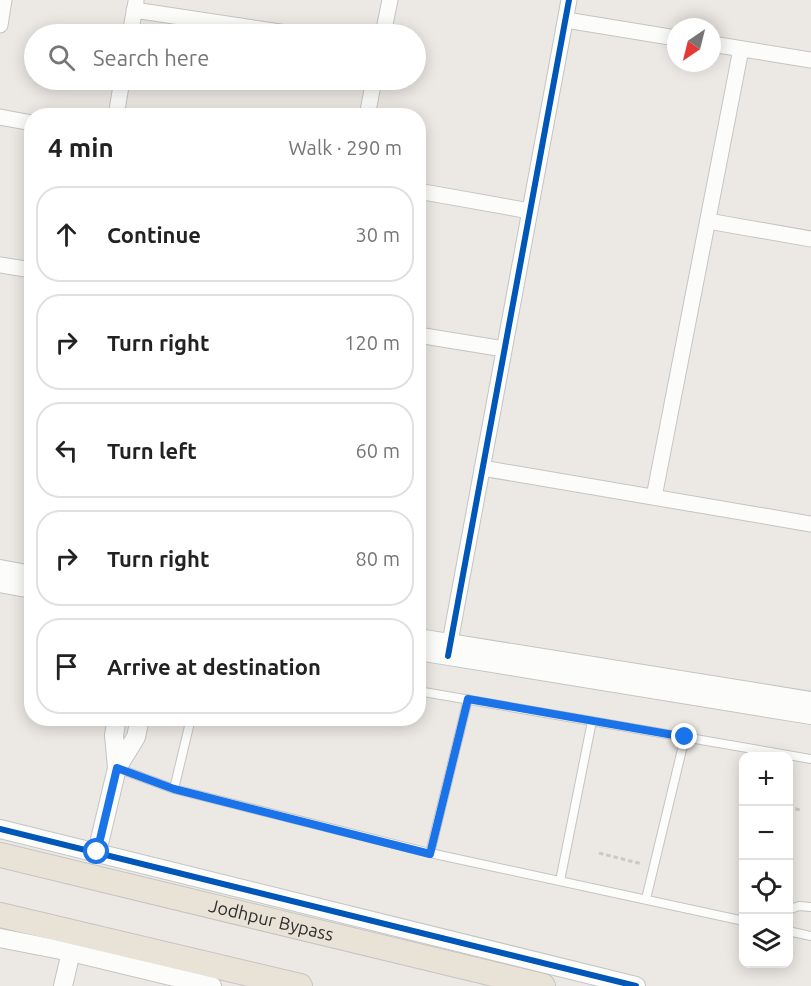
<!DOCTYPE html>
<meta charset="utf-8">
<style>
:root{--surface:#fff;--page:#f2f2f2;--text:#222;--muted:#767676;--line:#e0e0e0}
body{margin:0;font-family:Ubuntu,sans-serif;background:var(--page);color:var(--text)}
.controls{position:absolute;right:18px;bottom:18px;display:grid;overflow:hidden;border-radius:12px;box-shadow:0 3px 15px #0003}
.controls button{width:54px;height:54px;display:grid;place-items:center;padding:0;border:0;border-bottom:2px solid var(--line);background:var(--surface);color:var(--text);font:30px sans-serif}
.compass{position:absolute;left:667px;top:18px;width:54px;height:54px;border-radius:50%;background:var(--surface);box-shadow:0 3px 15px #0003;rotate:215deg}
.stop{position:absolute;width:18px;height:18px;margin:-14px;border:4px solid #1a73e8;border-radius:50%;background:#fff}
.stop.end{background:#1a73e8;border-color:#fff;box-shadow:0 2px 6px #0008}
.list{margin:0;padding:0;list-style:none}
h2{display:flex;justify-content:space-between;align-items:center;height:78px;margin:0;padding:0 24px;font-size:26px}
h2 small{font-size:20px;font-weight:400;color:var(--muted)}
.list li{display:grid;grid-template-columns:39px 1fr auto;gap:18px;align-items:center;box-sizing:border-box;height:96px;margin:0 12px 12px;padding:0 12px;border:2px solid var(--line);border-radius:24px}
.list b{display:block;font-size:22px;white-space:nowrap}
.list em{font-size:20px;font-style:normal;color:var(--muted)}
.icon{flex:none;width:33px;height:33px;fill:none;stroke:currentColor;stroke-width:2;stroke-linecap:round;stroke-linejoin:round}
.map{position:relative;flex:none;width:811px;height:986px;overflow:hidden}
.search{position:absolute;background:var(--surface);box-shadow:0 3px 15px #0003;left:24px;top:24px;width:402px;height:66px;display:flex;align-items:center;gap:15px;box-sizing:border-box;padding:0 21px;border-radius:33px;color:var(--muted);font-size:22px}
.panel{position:absolute;background:var(--surface);box-shadow:0 3px 15px #0003;left:24px;top:108px;width:402px;height:618px;border-radius:24px}
.map>svg:first-child{display:block}
.lines{fill:none;stroke-linecap:round;stroke-linejoin:round}
.service-casing{stroke:#c5c4c5;stroke-width:10}
.minor-casing{stroke:#c5c4c5;stroke-width:17}
.tertiary-casing{stroke:#c5c4c5;stroke-width:20}
.trunk-casing{stroke:#c6c5c4;stroke-width:26}
.path{stroke:#c9c9c8;stroke-width:3;stroke-dasharray:4.5 3;stroke-linecap:butt}
.service{stroke:#fcfcfb;stroke-width:8}
.minor{stroke:#fcfcfb;stroke-width:15}
.tertiary{stroke:#fcfcfb;stroke-width:18}
.trunk{stroke:#e9e2d6;stroke-width:24}
.cycleway-casing{stroke:#fff;stroke-width:10}
.cycleway{stroke:#0057b8;stroke-width:6}
.route{stroke:#1a73e8;stroke-width:8}
.labels{text-anchor:middle;stroke-width:5;stroke-linejoin:round;paint-order:stroke}
.street-label{font-size:18px;fill:#2e2e2e;stroke:#fff}
</style>
<div class="map">
<svg width="811" height="986" viewBox="0 0 811 986">
<rect width="100%" height="100%" fill="#ece8e4"/>
<g class="lines">
<defs>
<path id="service" d="M418 691 811 759
M191 718 174 789 430 853 744 921
M117 768 174 789
M430 853 468 699
M560 881 592 721
M646 899 685 737
M788 910 799 906 811 907
M788 931 811 936"/>
<path id="minor" d="M134 10 293 34
M566 20 676 38
M0 25 4 0
M130 34 136 2
M383 34 390 0
M712 44 811 60
M116 116 122 80
M367 116 374 80
M0 117 32 123
M418 191 530 211
M708 221 811 239
M0 265 32 270
M418 335 504 349
M482 468 811 524
M654 497 741 49
M448 653 569 0"/>
<path id="tertiary" d="M0 569 32 575
M0 583 32 589
M418 638 811 701
M418 651 811 715
M117 768 136 737 140 718
M0 829 636 986
M97 852 117 768 114 735 117 718
M0 938 71 952 212 986
M63 986 71 952"/>
<g id="trunk">
<path id="s1" d="M0 855 543 986"/>
<path d="M0 915 300 986"/>
</g>
</defs>
<use href="#service" class="service-casing"/>
<use href="#minor" class="minor-casing"/>
<use href="#tertiary" class="tertiary-casing"/>
<use href="#trunk" class="trunk-casing"/>
<path class="path" d="M788 807 801 810
M599 853 642 864"/>
<use href="#service" class="service"/>
<use href="#minor" class="minor"/>
<use href="#tertiary" class="tertiary"/>
<use href="#trunk" class="trunk"/>
<defs>
<path id="cycleway" d="M448 656 569 0
M0 829 636 986"/>
</defs>
<use href="#cycleway" class="cycleway-casing"/>
<use href="#cycleway" class="cycleway"/>
</g>
<g class="lines">
<path class="route" d="M97 852 117 768 174 789 430 854 468 699 685 737"/>
</g>
<g class="labels">
<g class="street-label">
<text dy="6" stroke="none"><textPath href="#s1" startOffset="279">Jodhpur Bypass</textPath></text>
</g>
</g>
</svg>
<div class="controls">
<button>+</button>
<button>−</button>
<button><svg class="icon" aria-label="locate" viewBox="0 0 24 24"><circle cx="12" cy="12" r="6"/><path d="M12 2v4M12 18v4M2 12h4M18 12h4"/></svg></button>
<button><svg class="icon" aria-label="layers" viewBox="0 0 24 24"><path d="M12 4l9 5-9 5-9-5zM3 14l9 5 9-5"/></svg></button>
</div>
<svg class="compass" viewBox="-18 -18 36 36"><path d="M0-13l5 13h-10z" fill="#e53935"/><path d="M0 13l5-13h-10z" fill="#767676"/></svg>
<div class="stop" style="left:97px;top:852px"></div>
<div class="stop end" style="left:685px;top:737px"></div>
<div class="search"><svg class="icon" aria-label="search" viewBox="0 0 24 24"><circle cx="10" cy="10" r="6"/><path d="M15 15l6 6"/></svg>Search here</div>
<section class="panel">
<h2>4 min<small>Walk · 290 m</small></h2>
<ul class="list">
<li><svg class="icon" aria-label="ahead" viewBox="0 0 24 24"><path d="M12 20V5M6 11l6-6 6 6"/></svg><div><b>Continue</b></div><em>30 m</em></li>
<li><svg class="icon" aria-label="right" viewBox="0 0 24 24"><path d="M7 20v-9h11M14 6l5 5-5 5"/></svg><div><b>Turn right</b></div><em>120 m</em></li>
<li><svg class="icon" aria-label="left" viewBox="0 0 24 24"><path d="M17 20v-9H6M10 6l-5 5 5 5"/></svg><div><b>Turn left</b></div><em>60 m</em></li>
<li><svg class="icon" aria-label="right" viewBox="0 0 24 24"><path d="M7 20v-9h11M14 6l5 5-5 5"/></svg><div><b>Turn right</b></div><em>80 m</em></li>
<li><svg class="icon" aria-label="arrive" viewBox="0 0 24 24"><path d="M6 21V4h12l-3 4 3 4H6"/></svg><div><b>Arrive at destination</b></div></li>
</ul>
</section>
</div>
